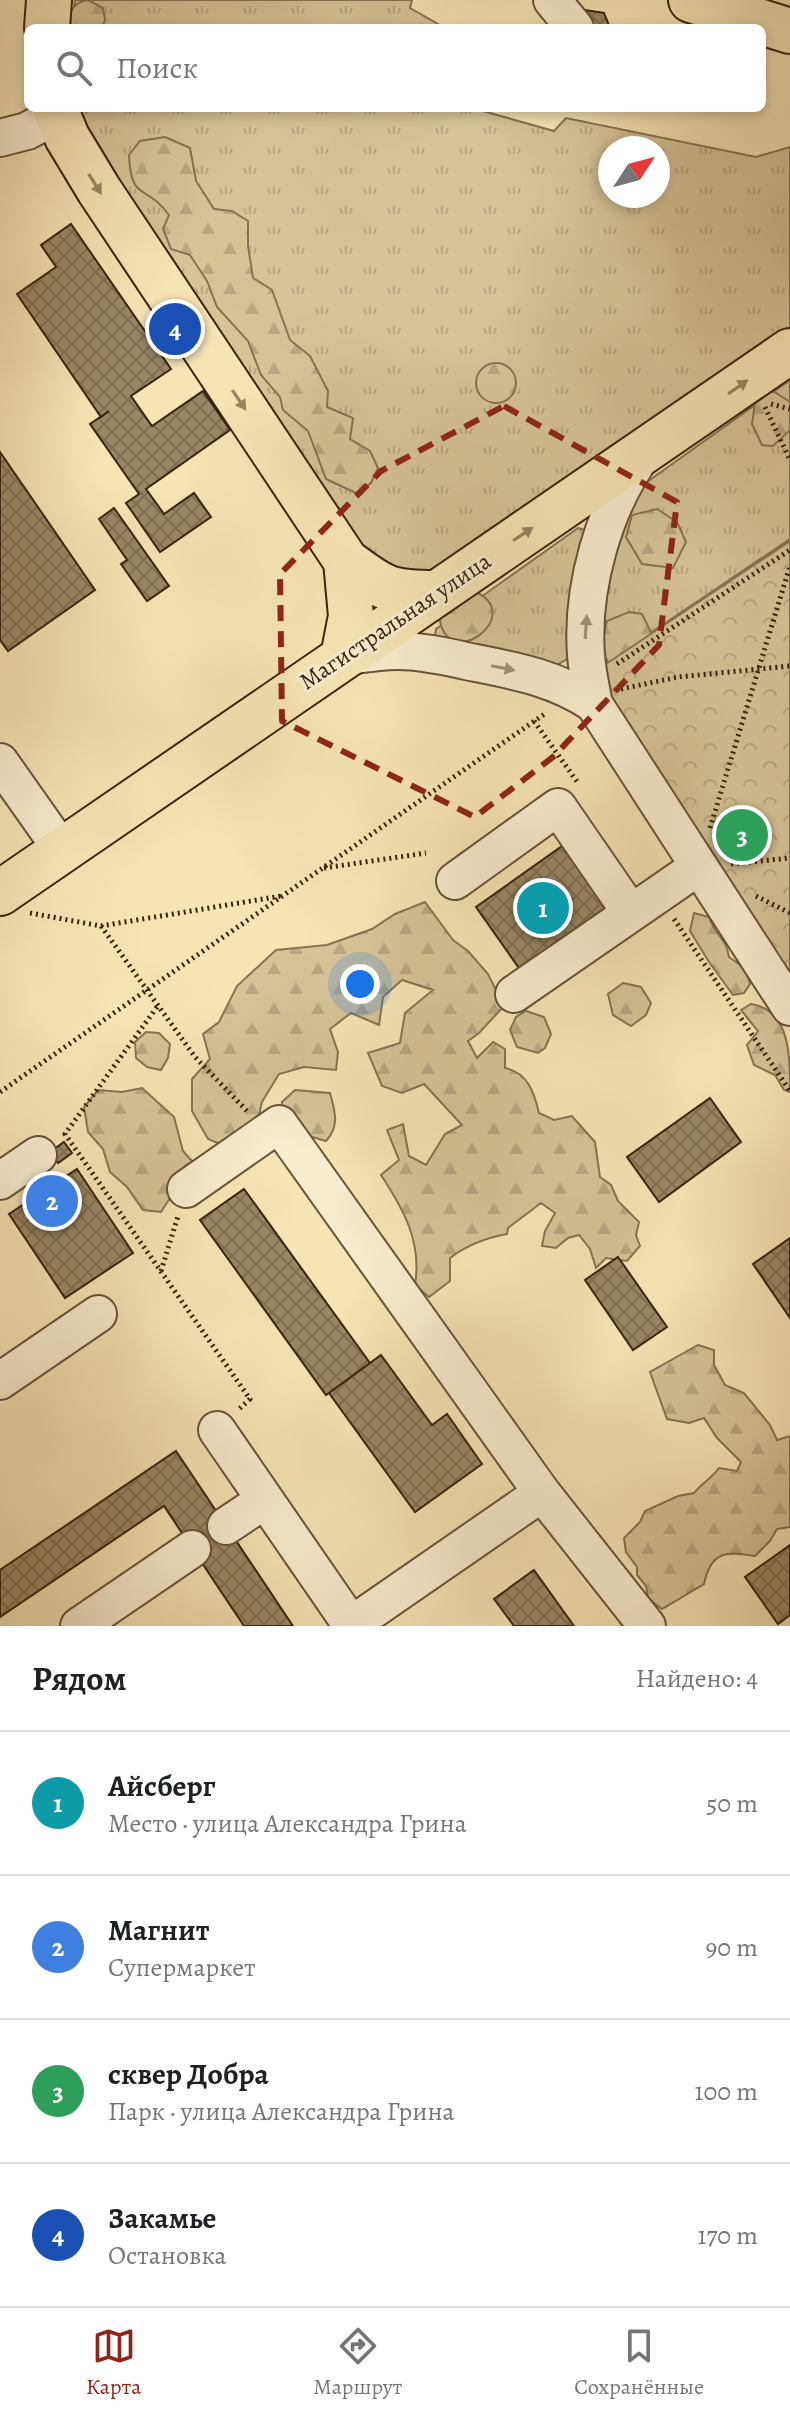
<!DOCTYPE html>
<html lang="ru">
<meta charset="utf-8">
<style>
:root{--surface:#fff;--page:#f2f2f2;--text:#202124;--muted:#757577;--line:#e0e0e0;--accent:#8f2418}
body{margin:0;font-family:Alegreya,serif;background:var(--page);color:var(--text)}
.compass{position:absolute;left:598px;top:136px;width:72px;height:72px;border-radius:50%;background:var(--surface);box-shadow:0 4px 12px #0003;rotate:54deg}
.you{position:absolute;left:360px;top:984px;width:28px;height:28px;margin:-20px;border:6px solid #fff;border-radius:50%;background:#1a73e8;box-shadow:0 0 0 12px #1a73e833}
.badge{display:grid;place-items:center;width:52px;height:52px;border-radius:50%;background:var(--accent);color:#fff;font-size:26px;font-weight:700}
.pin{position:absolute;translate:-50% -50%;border:4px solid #fff;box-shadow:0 2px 8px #0006}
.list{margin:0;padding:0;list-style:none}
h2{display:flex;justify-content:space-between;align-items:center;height:104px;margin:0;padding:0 32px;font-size:34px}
h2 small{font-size:26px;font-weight:400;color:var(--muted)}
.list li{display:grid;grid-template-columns:52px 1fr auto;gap:24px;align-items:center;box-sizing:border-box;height:144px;padding:0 32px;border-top:2px solid var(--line)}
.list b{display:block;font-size:30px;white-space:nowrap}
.list p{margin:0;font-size:26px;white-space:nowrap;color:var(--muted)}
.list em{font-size:26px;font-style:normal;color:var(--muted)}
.icon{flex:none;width:44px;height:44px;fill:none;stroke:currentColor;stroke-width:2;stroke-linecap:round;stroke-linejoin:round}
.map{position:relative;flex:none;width:790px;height:1626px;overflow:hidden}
.search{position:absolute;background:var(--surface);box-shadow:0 4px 12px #0003;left:24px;right:24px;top:24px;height:88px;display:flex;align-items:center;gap:20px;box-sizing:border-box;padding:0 28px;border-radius:12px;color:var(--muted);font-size:30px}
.sheet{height:680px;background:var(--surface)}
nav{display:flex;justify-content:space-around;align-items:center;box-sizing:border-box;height:112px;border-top:2px solid var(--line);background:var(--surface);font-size:22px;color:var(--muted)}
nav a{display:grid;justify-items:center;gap:4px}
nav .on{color:var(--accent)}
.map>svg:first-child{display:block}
.grass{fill:url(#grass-tufts);stroke:#867352;stroke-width:2;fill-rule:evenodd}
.forest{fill:url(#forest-firs);stroke:#867352;stroke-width:2}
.park{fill:url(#park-crowns);stroke:#867352;stroke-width:2}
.building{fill:url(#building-cross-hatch);stroke:#37230c;stroke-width:2}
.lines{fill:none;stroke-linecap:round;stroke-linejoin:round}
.minor-casing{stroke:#675336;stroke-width:40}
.major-casing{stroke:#37230c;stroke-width:48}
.path{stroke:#37230c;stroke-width:5;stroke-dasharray:2 4;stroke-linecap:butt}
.minor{stroke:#f9edcf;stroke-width:36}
.major{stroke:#f6e4b5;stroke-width:44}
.oneway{fill:#968460}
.oneway2{fill:#a29277}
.marked{fill:none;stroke:#8f2418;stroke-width:6;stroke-dasharray:16 10;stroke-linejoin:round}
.labels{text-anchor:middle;stroke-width:6;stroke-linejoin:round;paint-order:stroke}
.street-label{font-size:24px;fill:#37230c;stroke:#f9edcf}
</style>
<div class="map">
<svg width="790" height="1626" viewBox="0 0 790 1626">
<defs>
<pattern id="grass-tufts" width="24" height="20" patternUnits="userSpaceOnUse" patternTransform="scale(2)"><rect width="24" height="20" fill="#d6c398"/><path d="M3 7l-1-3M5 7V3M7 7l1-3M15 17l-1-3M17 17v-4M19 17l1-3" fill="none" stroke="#b8a782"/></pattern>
<pattern id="forest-firs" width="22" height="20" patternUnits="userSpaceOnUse" patternTransform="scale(2)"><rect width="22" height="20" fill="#d6c398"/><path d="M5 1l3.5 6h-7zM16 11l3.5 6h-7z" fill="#b8a782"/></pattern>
<pattern id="park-crowns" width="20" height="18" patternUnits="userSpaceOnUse" patternTransform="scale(2)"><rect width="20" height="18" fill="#d6c398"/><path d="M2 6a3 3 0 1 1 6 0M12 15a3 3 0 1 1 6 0" fill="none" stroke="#b8a782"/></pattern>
<pattern id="building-cross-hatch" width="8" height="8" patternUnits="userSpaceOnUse" patternTransform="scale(2)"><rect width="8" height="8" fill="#9a8764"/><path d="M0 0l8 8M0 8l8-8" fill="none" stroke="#7e6e51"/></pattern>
</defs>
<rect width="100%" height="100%" fill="#f6e4b5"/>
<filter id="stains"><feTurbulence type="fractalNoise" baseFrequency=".0025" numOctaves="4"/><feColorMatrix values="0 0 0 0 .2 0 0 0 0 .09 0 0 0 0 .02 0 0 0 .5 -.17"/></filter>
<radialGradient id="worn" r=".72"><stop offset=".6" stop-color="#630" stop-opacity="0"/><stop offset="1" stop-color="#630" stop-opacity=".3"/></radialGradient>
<path class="grass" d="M75 0H412L410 8 445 28H71Z
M72 108H472L554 131 566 118 756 157 790 147V336L424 584 367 558 108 173ZM610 148H658V196H610Z
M790 380V539L594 671 618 529 640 487Z
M578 528 585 530 586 536 569 658 553 667 442 645 435 636 436 629Z"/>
<path class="forest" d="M88 0 103 8 105 20 102 28H72C66 14 73 2 88 0Z
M165 137 190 148 196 181 214 209 232 211 248 221V246L253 278 272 290 290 340 310 356 328 391 327 407 353 418 350 439 370 451 378 468 371 483 356 493 326 479 308 431 283 410 280 397 261 375 248 341 217 307 207 281 190 255 171 249 163 229 169 215C146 183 131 203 129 155L140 141Z
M476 383a20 20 0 1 1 40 0a20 20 0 1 1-40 0Z
M773 391 790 402V430L773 446 762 445 752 424 755 403Z
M657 509 677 522 686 542 673 568 642 564 626 537 632 515Z
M471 590C533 613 442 680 439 612Z
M629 612 642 614 659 649 616 675C600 651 600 648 607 621Z
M425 902 453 940 468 951 488 974 504 1006 479 1033 468 1041 477 1058 493 1042 505 1049V1068C528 1073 534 1092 539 1113L554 1120 572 1116 595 1142 600 1177 611 1185 618 1201 639 1222 636 1235 640 1246 627 1261 606 1258 596 1268 590 1249 579 1235 568 1238 556 1248 542 1246 545 1231 555 1213 541 1203 508 1228 507 1234C485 1238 467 1245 450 1258V1281L429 1297 415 1285C422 1242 404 1210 381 1175L399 1160 387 1130 403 1124 409 1156 426 1165 445 1134 462 1125 424 1084 402 1093 382 1086 368 1053 400 1043 405 1013 433 990 402 980 383 997 379 1025 351 1013 330 1029 338 1052 336 1070 304 1067 279 1074 262 1102 253 1140 239 1152 208 1139 192 1111V1079L210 1059 203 1034 219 1022 237 986 276 950 327 945 372 929 395 914Z
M694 913 709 917C715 936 726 937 729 957L746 969 750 984 744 993 733 995 709 962 690 931Z
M623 983 641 987 651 1003 646 1015 631 1026 613 1015 608 994Z
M751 1004C790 1010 790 1055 790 1092L784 1090 775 1075 754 1065 747 1045 758 1031 741 1010Z
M526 1011 544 1017 551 1034 545 1048 538 1053 517 1047 510 1030 516 1017Z
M146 1032 159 1033 170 1044 168 1058 161 1070 147 1067 136 1058 135 1042Z
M142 1088 174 1117 183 1151 193 1162 161 1212 143 1210 127 1187 110 1172 103 1149 88 1132 84 1107 98 1090 122 1092Z
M295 1090 330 1093C335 1111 340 1126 326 1141L309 1136 282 1121V1102Z
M698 1345 714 1350V1365L725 1385 744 1393 770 1425 777 1440 790 1436V1527L777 1529 770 1541 755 1556C726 1551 711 1551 704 1584L662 1609 648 1598 646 1586 637 1575V1567L626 1552 624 1538 640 1522 645 1511 678 1496 694 1493C702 1483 712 1478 719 1468L737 1471 741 1462 717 1438 704 1418 689 1423 667 1419 650 1372Z"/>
<path class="park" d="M790 541V978L594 672Z"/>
<path class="building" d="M578 9 604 13 610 28H549L550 20Z
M71 224 171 369 131 396 152 426 203 391 230 430 146 489 164 514 194 493 211 517 160 552 126 503 139 494 90 424 109 411 101 417 17 294 56 267 41 245Z
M0 452 95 590 8 651 0 640Z
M114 508 169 586 147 601 121 564 127 560 99 519Z
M565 844 610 908 521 971 476 907Z
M710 1098 741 1142 659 1202 627 1157Z
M64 1142 72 1153 58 1163 50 1152Z
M77 1169 133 1253 65 1298 9 1214Z
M244 1189 370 1363 326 1395 200 1220Z
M790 1238V1318L753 1264Z
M618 1257 667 1327 633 1350 585 1280Z
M381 1355 432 1425 447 1414 482 1464 415 1512 329 1393Z
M176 1451 293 1626H244L164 1506 0 1617V1570Z
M790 1545V1615L778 1624 745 1577Z
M534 1570 574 1626H514L494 1599Z"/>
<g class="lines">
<defs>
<path id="minor" d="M552 0 575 28
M0 138 27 131 57 115
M343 657C362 654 379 651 398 651 421 651 444 656 466 661 511 670 555 677 594 704L790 1007
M594 704C591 688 587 671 586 655 581 588 604 507 643 454
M0 762 62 850
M455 881 558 807 631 913
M514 994 698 867
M0 1181 38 1155
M186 1189 279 1124 542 1493 647 1626
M0 1381 98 1314
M217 1430 352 1626
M226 1526 265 1500
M351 1625 542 1493
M79 1626 192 1549"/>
<path id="major" d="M691 0 790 31
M47 28 49 0
M55 108 67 137 99 190 346 561C383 589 389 593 436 593
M343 657 351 616 346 561
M0 893 790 351"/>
</defs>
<use href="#minor" class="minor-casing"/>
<use href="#major" class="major-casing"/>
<path class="path" d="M771 404 790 409
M765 407 790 460
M617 664 790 550
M621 689 678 677 790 666
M534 721 578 783
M710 828 790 566
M731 864 790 858
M324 868 426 853
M756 896 790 913
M30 913 101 926 281 896
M674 919 790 1091
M101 926 195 1057 247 1111
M157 1007 65 1134 250 1399 237 1411
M0 1092 546 713
M161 1271 178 1216"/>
<use href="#minor" class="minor"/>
<use href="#major" class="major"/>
</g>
<defs><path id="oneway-solid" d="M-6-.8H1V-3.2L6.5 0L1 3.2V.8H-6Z" transform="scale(2)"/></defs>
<g class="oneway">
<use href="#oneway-solid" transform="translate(95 184) rotate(58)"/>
<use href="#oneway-solid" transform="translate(738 387) rotate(-35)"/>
<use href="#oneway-solid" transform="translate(239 400) rotate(56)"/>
<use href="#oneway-solid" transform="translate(523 534) rotate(-34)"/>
</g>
<g class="oneway2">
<use href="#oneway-solid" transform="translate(586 627) rotate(-86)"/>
<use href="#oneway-solid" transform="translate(503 668) rotate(11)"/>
</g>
<path class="marked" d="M504 406 677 502 659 645 553 757 475 817 282 721 280 574 381 471Z"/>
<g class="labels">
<g class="street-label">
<text transform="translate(395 621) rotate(-34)" y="8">Магистральная улица</text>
</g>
</g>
<rect width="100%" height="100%" filter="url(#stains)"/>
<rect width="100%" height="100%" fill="url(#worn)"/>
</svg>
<svg class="compass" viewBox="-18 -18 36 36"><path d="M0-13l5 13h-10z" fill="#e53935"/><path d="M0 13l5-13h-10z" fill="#757577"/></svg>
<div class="you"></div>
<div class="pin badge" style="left:543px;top:908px;background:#0f9aa8">1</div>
<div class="pin badge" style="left:52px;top:1201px;background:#3f7fe0">2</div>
<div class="pin badge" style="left:742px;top:835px;background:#2e9e5b">3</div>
<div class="pin badge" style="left:175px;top:329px;background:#1a4fb4">4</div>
<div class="search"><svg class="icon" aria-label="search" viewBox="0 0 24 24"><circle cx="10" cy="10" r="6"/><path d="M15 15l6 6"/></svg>Поиск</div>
</div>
<section class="sheet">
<h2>Рядом<small>Найдено: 4</small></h2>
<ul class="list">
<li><span class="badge" style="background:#0f9aa8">1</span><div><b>Айсберг</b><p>Место · улица Александра Грина</p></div><em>50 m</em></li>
<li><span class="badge" style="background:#3f7fe0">2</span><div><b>Магнит</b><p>Супермаркет</p></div><em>90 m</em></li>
<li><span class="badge" style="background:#2e9e5b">3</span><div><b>сквер Добра</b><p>Парк · улица Александра Грина</p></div><em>100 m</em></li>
<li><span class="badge" style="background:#1a4fb4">4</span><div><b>Закамье</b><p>Остановка</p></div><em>170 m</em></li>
</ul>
</section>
<nav>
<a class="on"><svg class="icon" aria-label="map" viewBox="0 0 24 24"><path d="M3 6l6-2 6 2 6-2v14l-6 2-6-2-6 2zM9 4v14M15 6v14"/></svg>Карта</a>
<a><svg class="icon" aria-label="directions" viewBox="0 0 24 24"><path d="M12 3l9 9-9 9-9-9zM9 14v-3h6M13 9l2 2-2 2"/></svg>Маршрут</a>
<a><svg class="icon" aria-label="saved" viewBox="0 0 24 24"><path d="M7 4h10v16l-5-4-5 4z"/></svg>Сохранённые</a>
</nav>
